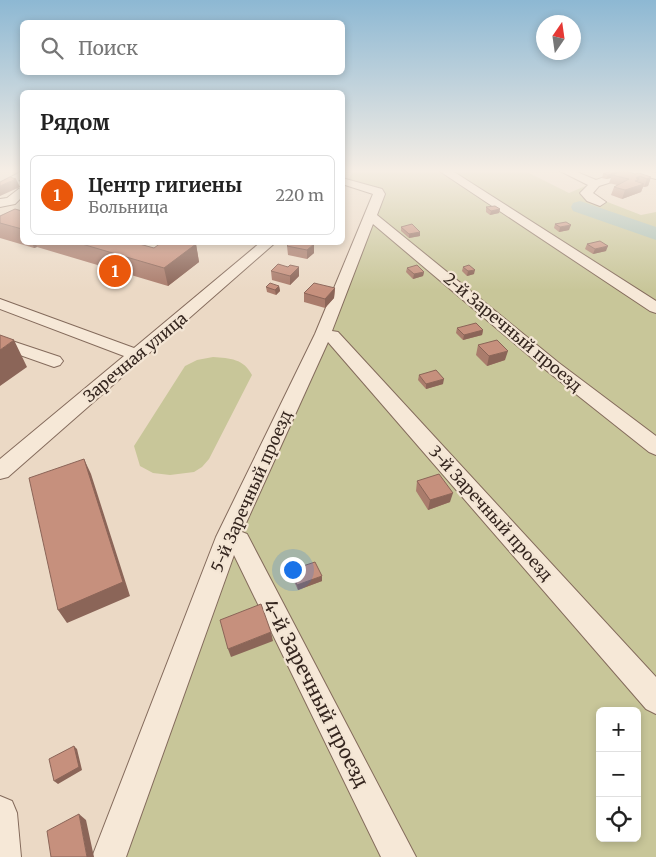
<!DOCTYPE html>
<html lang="ru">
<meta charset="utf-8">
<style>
:root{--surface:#fff;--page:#f2f2f2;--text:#222;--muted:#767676;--line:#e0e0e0;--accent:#ea580c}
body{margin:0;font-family:Merriweather,serif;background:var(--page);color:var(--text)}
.controls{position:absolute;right:15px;bottom:15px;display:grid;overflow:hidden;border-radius:8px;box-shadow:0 2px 8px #0003}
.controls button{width:45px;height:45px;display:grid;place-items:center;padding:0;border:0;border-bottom:1px solid var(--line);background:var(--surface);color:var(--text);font:25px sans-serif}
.compass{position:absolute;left:536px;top:15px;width:45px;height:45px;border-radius:50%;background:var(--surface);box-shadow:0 2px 8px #0003;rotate:13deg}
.you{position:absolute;left:292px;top:569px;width:18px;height:18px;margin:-12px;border:4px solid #fff;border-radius:50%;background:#1a73e8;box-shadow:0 0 0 8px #1a73e833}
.badge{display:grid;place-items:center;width:32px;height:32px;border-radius:50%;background:var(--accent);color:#fff;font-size:16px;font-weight:700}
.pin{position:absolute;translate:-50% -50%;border:2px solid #fff;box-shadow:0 1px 5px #0006}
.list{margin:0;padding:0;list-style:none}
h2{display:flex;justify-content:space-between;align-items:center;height:65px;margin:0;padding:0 20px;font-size:21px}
h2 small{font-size:16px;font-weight:400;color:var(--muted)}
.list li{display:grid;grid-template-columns:32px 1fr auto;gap:15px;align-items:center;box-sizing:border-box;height:80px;margin:0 10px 10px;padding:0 10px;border:1px solid var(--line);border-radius:8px}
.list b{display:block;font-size:19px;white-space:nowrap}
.list p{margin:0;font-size:16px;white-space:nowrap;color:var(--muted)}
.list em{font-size:16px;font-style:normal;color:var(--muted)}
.icon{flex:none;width:28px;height:28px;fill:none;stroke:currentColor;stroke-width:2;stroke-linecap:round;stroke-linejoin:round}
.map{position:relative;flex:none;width:656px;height:857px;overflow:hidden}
.search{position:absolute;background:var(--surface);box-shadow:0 2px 8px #0003;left:20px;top:20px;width:325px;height:55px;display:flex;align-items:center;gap:12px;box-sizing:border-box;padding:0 18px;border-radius:8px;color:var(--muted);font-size:19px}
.panel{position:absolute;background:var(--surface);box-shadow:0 2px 8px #0003;left:20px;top:90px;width:325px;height:155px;border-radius:8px}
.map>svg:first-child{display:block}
.green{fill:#c8c699;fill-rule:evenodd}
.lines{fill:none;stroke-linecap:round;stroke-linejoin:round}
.river{fill:#a6beb3;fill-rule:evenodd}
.minor-casing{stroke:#846b5c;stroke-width:2}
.minor{fill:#f6e8d7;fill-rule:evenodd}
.wall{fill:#aa7c6c}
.shaded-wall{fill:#8b6558}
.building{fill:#c6907d;stroke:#8b6558}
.labels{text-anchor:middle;stroke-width:4.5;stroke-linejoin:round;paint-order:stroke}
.street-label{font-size:16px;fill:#35261f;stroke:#f3e5d4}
.near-street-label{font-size:19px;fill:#35261f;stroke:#f3e5d4}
</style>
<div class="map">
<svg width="656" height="857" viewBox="0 0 656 857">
<rect width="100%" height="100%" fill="#ebd9c5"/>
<path class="green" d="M354 170H523L569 193 590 184 592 196 641 215 656 212V857H101L329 311 376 194 348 180ZM600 711H637V838H600Z
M213 357C230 358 244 359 252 375L209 459 202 467 194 472 170 475 153 473 140 466 134 446 185 366 197 360Z"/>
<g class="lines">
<path class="river" d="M580 201 656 227V240L573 211 571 207 573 203Z"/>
<defs>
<path id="minor" d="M438 170H451L656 301V313L650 311Z
M558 170H572L596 180C617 173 634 167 656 173V179L637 174 599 186 593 193 606 202 600 206 587 201 580 193 588 185Z
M22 171V178L18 181 22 182V197L15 204 0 207V199L7 198 20 188 4 184 2 182Z
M342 178 382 189 385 194 377 215 559 363 656 436V455L649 452 547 371 373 224 332 331 338 332 656 677V714L646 709 328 342 242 532 247 534 416 857H381L234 555 126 857H92L216 537 315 334 373 194 342 184Z
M261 242H276L8 477 0 479V459L124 356 0 309V299L134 348Z
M0 337 60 357 63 361 60 365 54 367 0 348Z
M0 796 12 801 17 813 21 857H0Z"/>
</defs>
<use href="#minor" class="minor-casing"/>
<use href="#minor" class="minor"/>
</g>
<path class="wall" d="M610 170H627L626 171 635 174 651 177 648 186 644 187H643L641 192 622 199 611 195 614 187 617 185 609 183 611 178 606 179 602 178 603 174 609 171Z
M486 207 500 209 499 213 490 215 486 212Z
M22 211V242H132L154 248 196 244 199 262 168 286 37 247 34 248 0 238V216Z
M555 224 569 230 559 232 554 228Z
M401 227 420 236 409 238 401 231Z
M291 242 314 253 307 259 288 255 287 246Z
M587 244 606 251 593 254 585 249Z
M288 267 299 276 290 285 272 280 271 271Z
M463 267 474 274 467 276 462 271Z
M407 268 424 272 423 276 413 279 406 272Z
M279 286 280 291 276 295 267 292 266 287Z
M335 288 334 298 325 308 304 302V293Z
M457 328 483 330 482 335 463 340 456 333Z
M478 345 505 360 487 366 476 355Z
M419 375 443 384 426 389 418 380Z
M417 481 450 502 428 510 416 491Z
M291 570 322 581 298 590 291 575Z"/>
<path class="shaded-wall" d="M618 170H627L626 171 617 174Z
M617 172 616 176 612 175 611 178 606 179 608 175Z
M640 176 636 186 644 184 641 192 622 199 625 190 636 178Z
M651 177 648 186 644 187 647 179Z
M16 179 20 187 0 196V186Z
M500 209 499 213 490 215 491 211Z
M571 225 569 230 559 232 560 227Z
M420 232V236L409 238V234Z
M32 242H35L37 247 34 248Z
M196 244 199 262 168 286 164 268Z
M314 244V253L307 259V250Z
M608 246 606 251 593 254 595 249Z
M299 267V276L290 285V276Z
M475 270 474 274 467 276 468 271Z
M424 272 423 276 413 279 414 274Z
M279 286 280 291 276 295 275 290Z
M335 288 334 298 325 308V299Z
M483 330 482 335 463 340 464 335Z
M14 340 27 367 0 386V350Z
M508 351 505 360 487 366 489 356Z
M444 379 443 384 426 389V384Z
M84 459 91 474 130 596 67 623 58 610Z
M453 493 450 502 428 510 430 500Z
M322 576V581L298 590 297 585Z
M271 632 273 641 231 657 228 649Z
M74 746 77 749 82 770 58 784 54 781Z
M79 814 86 820 94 857H87Z"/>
<path class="building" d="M613 170 617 172 608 175 603 174Z
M627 171 635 174 639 173 651 177 647 179 640 176 636 178 639 179 635 181 644 184 625 190 614 187 629 179 612 175 619 172Z
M10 177 16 179 0 186V182Z
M495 206 500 209 491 211 486 207Z
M15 209 22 211V229L0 223V216Z
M566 222 571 225 560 227 555 224Z
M412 224 420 232 409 234 401 227Z
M600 241 608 246 595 249 587 244Z
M75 242H132L154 248 162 242H190L196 244 164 268Z
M291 242H309L314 244 307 250 287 246Z
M278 264 288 267 290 265 299 267 290 276 271 271Z
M417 265 424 272 414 274 407 268Z
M469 265 475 270 468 271 463 267Z
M270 283 279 286 275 290 266 287Z
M314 283 335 288 325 299 304 293Z
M476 323 483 330 464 335 457 328Z
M0 335 14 340 0 350Z
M497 340 508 351 489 356 478 345Z
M436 370 444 379 426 384 419 375Z
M84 459 123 582 58 610 29 478Z
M439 474 453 493 430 500 417 481Z
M315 562 322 576 297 585 291 570Z
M261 604 271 632 228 649 220 620Z
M74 746 79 767 54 781 49 759Z
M79 814 87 857H51L47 831Z"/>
<linearGradient id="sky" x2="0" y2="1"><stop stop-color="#8db8d3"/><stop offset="0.59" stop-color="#f6eee5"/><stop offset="1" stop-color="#f6eee5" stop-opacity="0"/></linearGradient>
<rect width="656" height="290" fill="url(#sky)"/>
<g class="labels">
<g class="street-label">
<text transform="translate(513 332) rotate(40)" y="6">2-й Заречный проезд</text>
<text transform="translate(135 357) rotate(-40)" y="6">Заречная улица</text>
<text transform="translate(251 491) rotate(-66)" y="6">5-й Заречный проезд</text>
<text transform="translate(491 513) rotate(48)" y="6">3-й Заречный проезд</text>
</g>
<g class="near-street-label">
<text transform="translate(316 693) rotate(63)" y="7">4-й Заречный проезд</text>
</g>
</g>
</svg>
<div class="controls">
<button>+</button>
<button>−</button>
<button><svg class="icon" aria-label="locate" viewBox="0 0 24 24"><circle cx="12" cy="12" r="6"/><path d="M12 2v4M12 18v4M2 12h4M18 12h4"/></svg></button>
</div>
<svg class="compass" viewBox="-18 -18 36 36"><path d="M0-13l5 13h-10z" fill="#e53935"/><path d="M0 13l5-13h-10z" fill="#767676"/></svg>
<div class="you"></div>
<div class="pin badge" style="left:115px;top:271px">1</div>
<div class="search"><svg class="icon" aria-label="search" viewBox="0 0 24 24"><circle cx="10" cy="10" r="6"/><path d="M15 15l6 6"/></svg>Поиск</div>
<section class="panel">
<h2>Рядом<small></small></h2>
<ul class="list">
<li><span class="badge">1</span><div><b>Центр гигиены</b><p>Больница</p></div><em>220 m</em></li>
</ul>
</section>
</div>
